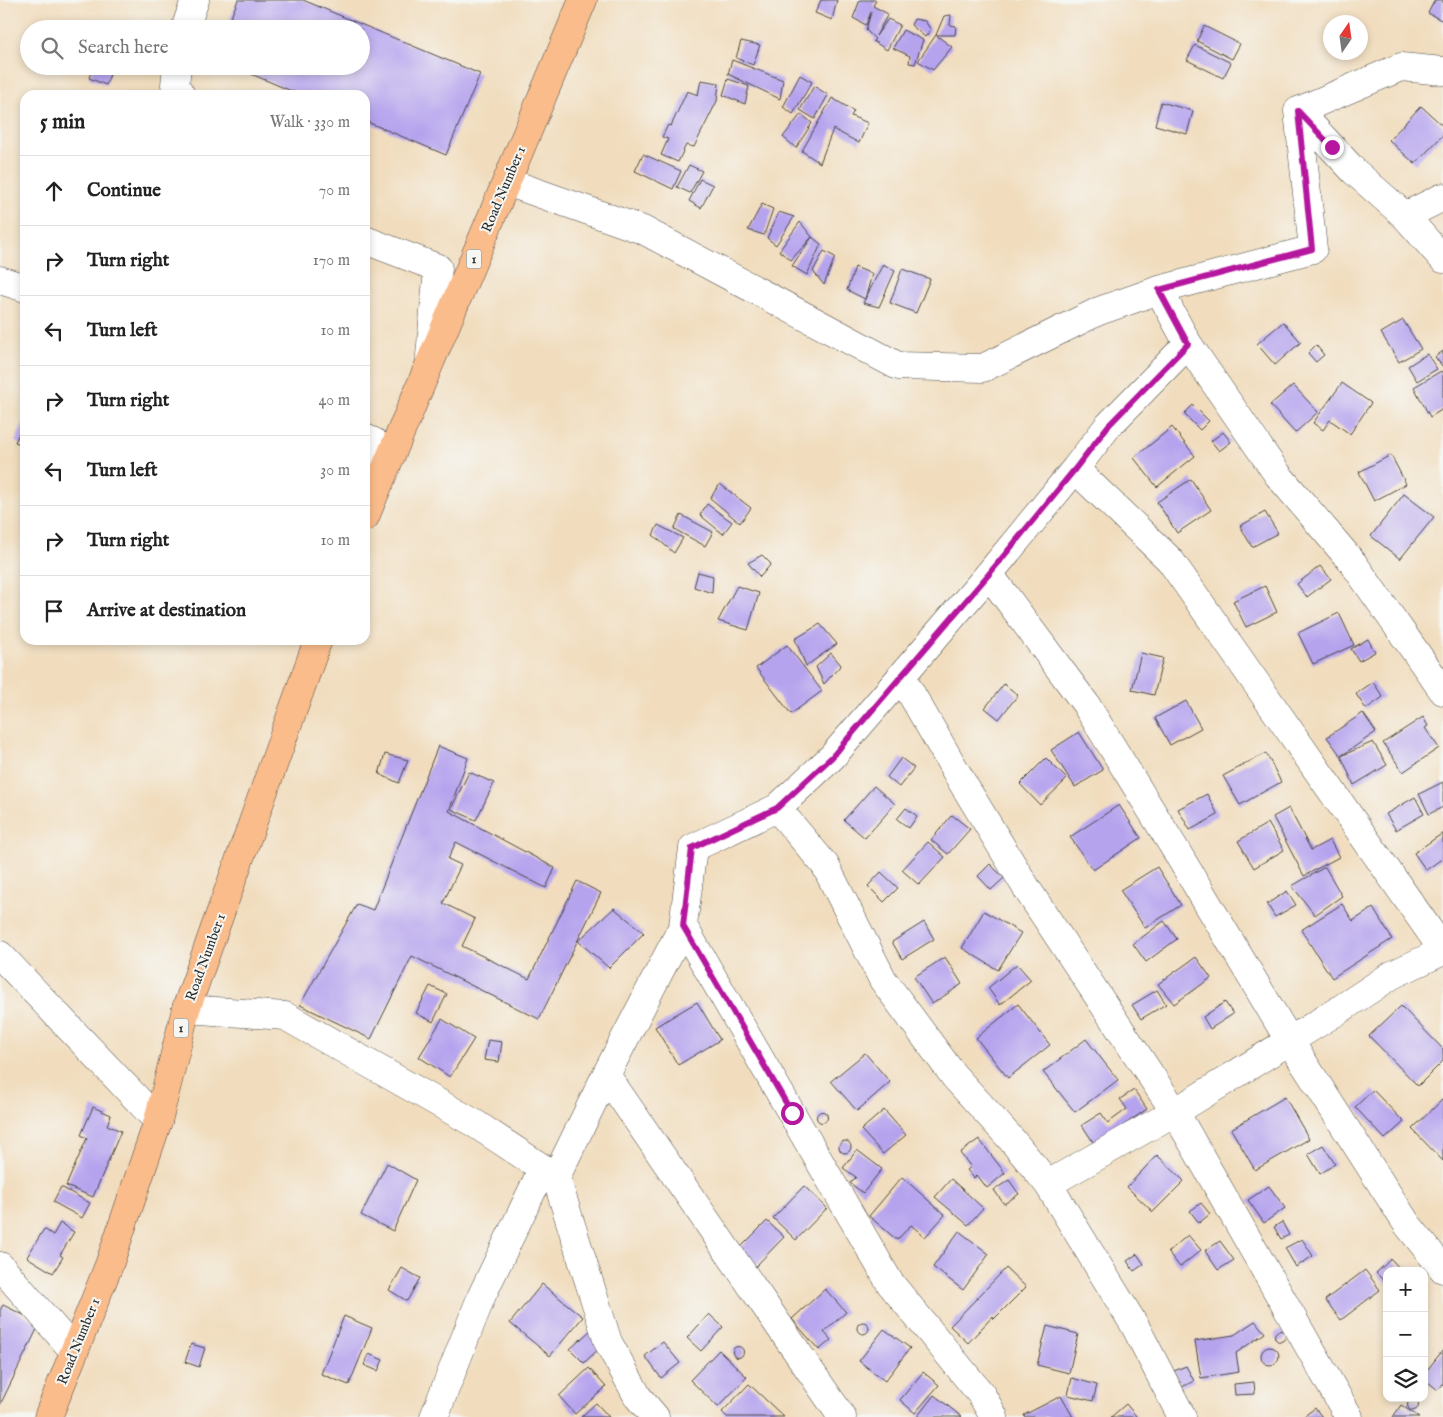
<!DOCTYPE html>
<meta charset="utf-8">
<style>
:root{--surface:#fff;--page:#f2f2f2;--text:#222;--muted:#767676;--line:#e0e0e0}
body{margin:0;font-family:"IM FELL English",serif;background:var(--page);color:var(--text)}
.controls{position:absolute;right:15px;bottom:15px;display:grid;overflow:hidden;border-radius:10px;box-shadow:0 2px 8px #0003}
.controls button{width:45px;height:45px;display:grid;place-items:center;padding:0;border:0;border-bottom:1px solid var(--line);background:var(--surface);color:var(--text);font:25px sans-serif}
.compass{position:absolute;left:1323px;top:15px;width:45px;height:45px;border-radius:50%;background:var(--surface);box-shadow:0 2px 8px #0003;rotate:13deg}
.stop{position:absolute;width:15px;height:15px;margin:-11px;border:4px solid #b5179e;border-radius:50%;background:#fff}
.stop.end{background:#b5179e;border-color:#fff;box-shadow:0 1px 5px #0008}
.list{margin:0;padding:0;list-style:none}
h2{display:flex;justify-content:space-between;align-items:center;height:65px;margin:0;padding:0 20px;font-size:21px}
h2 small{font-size:16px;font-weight:400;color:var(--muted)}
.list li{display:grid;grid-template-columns:32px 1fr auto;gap:15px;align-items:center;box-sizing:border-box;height:70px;padding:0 20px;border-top:1px solid var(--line)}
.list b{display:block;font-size:19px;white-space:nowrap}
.list em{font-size:16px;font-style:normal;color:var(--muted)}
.icon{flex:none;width:28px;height:28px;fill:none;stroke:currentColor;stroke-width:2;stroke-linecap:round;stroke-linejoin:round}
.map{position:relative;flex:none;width:1443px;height:1417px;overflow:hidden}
.search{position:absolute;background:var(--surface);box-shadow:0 2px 8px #0003;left:20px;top:20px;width:350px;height:55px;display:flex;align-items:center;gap:12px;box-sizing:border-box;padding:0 18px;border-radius:28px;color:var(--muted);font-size:19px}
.panel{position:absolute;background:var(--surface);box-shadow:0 2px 8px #0003;left:20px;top:90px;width:350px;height:555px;border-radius:15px}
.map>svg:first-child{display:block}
.building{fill:#b5a3ee}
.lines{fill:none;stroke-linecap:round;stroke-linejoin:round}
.street-casing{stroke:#494641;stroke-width:29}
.highway-casing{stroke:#494641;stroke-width:29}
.street{stroke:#fff;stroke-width:28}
.highway{stroke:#fabc8b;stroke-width:28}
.route{stroke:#b5179e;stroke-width:6}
.labels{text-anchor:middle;stroke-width:4;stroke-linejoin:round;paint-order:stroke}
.shield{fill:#f6f6f2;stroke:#686867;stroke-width:1}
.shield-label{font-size:12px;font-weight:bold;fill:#2b2b2b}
.street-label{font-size:14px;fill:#2b2b2b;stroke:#f6f6f2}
</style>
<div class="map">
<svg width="1443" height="1417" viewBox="0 0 1443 1417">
<rect width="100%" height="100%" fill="#f6f6f2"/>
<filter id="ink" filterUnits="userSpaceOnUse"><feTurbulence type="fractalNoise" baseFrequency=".02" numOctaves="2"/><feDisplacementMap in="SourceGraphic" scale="10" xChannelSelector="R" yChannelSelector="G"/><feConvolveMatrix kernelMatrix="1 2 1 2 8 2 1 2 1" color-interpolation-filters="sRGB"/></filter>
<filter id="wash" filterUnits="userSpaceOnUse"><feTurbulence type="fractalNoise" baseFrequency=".0096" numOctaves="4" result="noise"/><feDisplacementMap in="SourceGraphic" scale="20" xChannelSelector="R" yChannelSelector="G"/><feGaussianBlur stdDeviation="1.12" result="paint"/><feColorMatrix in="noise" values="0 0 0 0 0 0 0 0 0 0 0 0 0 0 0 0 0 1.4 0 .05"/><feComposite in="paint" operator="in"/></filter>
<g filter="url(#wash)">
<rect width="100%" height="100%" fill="#f1ddbe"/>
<g id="blocks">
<path class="building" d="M238 0H303L480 74 446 155 365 121V95H301L232 66H361V29H226Z
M821 0H837L832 20 815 13Z
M860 0H876L873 6 888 14 876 36 888 19 900 25 887 50 873 41 875 39 866 30 871 12 866 25 853 18Z
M1435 0H1443V21L1428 13Z
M951 15 950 25 956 26 955 35H936L952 47 933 70 918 61 936 35 944 16Z
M914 19 925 21 931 30 925 37 911 25Z
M1204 26 1240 44 1232 59 1197 41Z
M903 30 923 40 915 64 909 63 910 56 893 48Z
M741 41 760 45 753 65 736 58Z
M1195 45 1231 63 1223 78 1187 60Z
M732 60 783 80 780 99 728 74Z
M93 66H113L106 85 89 78Z
M800 75 812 82 793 114 783 107Z
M728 79 749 86 745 104 723 95Z
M701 80 719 83 717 101 694 147 686 145 678 162 661 155 668 139 662 137 668 125 671 126 687 91 698 95Z
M814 86 828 95 815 119 800 110Z
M832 98 854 111 851 116 868 123 859 143 833 129 820 163 802 151Z
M1161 102 1193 111 1187 134 1155 125Z
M1421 106 1443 126V135L1415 164 1389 140Z
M801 114 812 123 796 148 783 137Z
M643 154 681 171 673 189 635 171Z
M689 165 702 171 690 193 677 187Z
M700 179 713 185 701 208 689 201Z
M762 204 773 209 764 235 748 230Z
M779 212 794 217 776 245 767 238Z
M800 222 812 237 791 260 779 251Z
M812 237 821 244 807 275 792 266Z
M824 251 835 257 824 285 813 271Z
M883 264 895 271 879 307 863 303Z
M855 267 872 274 865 299 847 290Z
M902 269 930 279 916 313 890 303Z
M1403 320 1421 349 1399 362 1381 333Z
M1283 322 1301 342 1275 365 1257 344Z
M1316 345 1324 355 1316 362 1308 353Z
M1443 351V367L1435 357Z
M1427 354 1437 369 1417 381 1408 366Z
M1441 371 1443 374V409L1430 417 1414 387Z
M1342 383 1371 403 1350 434 1330 420 1323 430 1313 423Z
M1293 385 1318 412 1295 433 1270 405Z
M1193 405 1209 421 1200 430 1184 414Z
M25 420V446L15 442Z
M1172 427 1195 456 1157 487 1134 458Z
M1223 432 1231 442 1219 451 1211 441Z
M1391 455 1406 484 1374 501 1359 472Z
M1191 479 1211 510 1177 533 1157 502Z
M720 484 751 508 740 523 710 498Z
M1404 494 1434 517 1400 559 1371 536Z
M707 504 732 522 723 534 700 515Z
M1265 512 1278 533 1252 547 1240 526Z
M681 515 713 532 705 546 674 529Z
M658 525 683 538 674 553 653 535Z
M762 555 771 564 760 577 748 563Z
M1320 566 1331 579 1307 597 1297 584Z
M698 572 713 576 712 593 694 587Z
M737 586 759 593 748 630 718 621Z
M1265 586 1277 612 1246 627 1233 601Z
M1339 613 1354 645 1313 664 1298 633Z
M820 624 837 644 806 666 795 639Z
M1368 639 1375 652 1359 661 1351 649Z
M787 645 822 691 791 714 756 668Z
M831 653 841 665 824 684 816 667Z
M1141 653 1163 658 1154 695 1132 690Z
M1373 682 1383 697 1366 709 1356 694Z
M1004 684 1018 695 999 719 985 708Z
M1186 701 1201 728 1170 745 1155 718Z
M1363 713 1376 732 1341 756 1327 737Z
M1423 717 1428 726 1425 728 1439 748 1403 772 1383 743Z
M1079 732 1103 770 1075 787 1051 750Z
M1373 742 1387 765 1354 785 1341 756Z
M438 746 468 758 449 811 555 868 546 888 456 842 448 859 461 865 443 903 475 919 462 946 529 979 577 881 601 893 539 1019 412 956 371 1039 300 1005 357 904 373 910Z
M1266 753 1281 782 1240 805 1223 776Z
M385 754 408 760 399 783 379 774Z
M901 758 914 768 899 787 887 777Z
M1046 758 1067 779 1040 805 1020 784Z
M469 772 494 783 476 820 451 809Z
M1443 782V807L1429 814 1419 794Z
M874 786 895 804 865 838 844 820Z
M1207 794 1218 815 1190 830 1178 809Z
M1415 797 1424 814 1396 830 1386 814Z
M1119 805 1141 838 1093 870 1070 837Z
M906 808 917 816 909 828 897 819Z
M1289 808 1311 850 1330 840 1339 857 1304 876 1273 817Z
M952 815 970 829 948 854 931 840Z
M1268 823 1284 850 1254 868 1238 841Z
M1443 833V858L1426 870 1414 853Z
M928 842 945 857 919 885 902 870Z
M990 864 1004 878 991 890 978 876Z
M1157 867 1181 905 1145 928 1120 890Z
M1325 867 1342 896 1315 915 1292 886Z
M881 872 898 888 884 902 868 886Z
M1287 891 1296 905 1275 917 1267 904Z
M1342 904 1353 921 1373 908 1392 939 1332 978 1301 930Z
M614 908 644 933 609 968 578 941Z
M984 911 1021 933 998 970 962 948Z
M1164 921 1177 939 1146 962 1133 944Z
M924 922 934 939 902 959 892 942Z
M945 957 962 984 932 1004 914 977Z
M1196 957 1211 978 1174 1004 1158 984Z
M1017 964 1031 980 1000 1005 988 988Z
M430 986 447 994 433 1022 416 1013Z
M1157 990 1166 1004 1141 1019 1132 1005Z
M697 1002 720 1040 678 1065 655 1027Z
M1225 1002 1233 1014 1210 1029 1203 1017Z
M1018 1004 1050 1045 1008 1078 976 1038Z
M1401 1006 1443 1049V1061L1418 1086 1369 1036Z
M442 1019 474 1039 450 1077 419 1057Z
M1086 1039 1118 1080 1075 1112 1043 1072Z
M488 1040 502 1042 499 1062 484 1060Z
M865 1053 890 1082 857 1111 831 1081Z
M1134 1090 1147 1109 1095 1145 1082 1125 1101 1113 1108 1123 1127 1109 1120 1099Z
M1373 1090 1404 1122 1385 1139 1355 1107Z
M1285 1097 1309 1139 1255 1170 1231 1129Z
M1443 1099V1161L1412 1129Z
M93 1107 111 1115 107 1125 121 1131 93 1197 66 1186 87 1138 81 1135Z
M884 1110 906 1135 883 1154 861 1130Z
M816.5 1117a5.5 5.5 0 1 1 11 0a5.5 5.5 0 1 1-11 0Z
M979 1139 1005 1173 987 1188 977 1175 974 1178 967 1170 971 1167 960 1153Z
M839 1147a6 6 0 1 1 12 0a6 6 0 1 1-12 0Z
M1323 1145 1335 1164 1320 1174 1308 1154Z
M857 1150 882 1169 863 1193 850 1183 856 1177 843 1168Z
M1157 1155 1184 1181 1153 1212 1127 1187Z
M387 1163 416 1180 393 1231 361 1215Z
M902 1177 945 1215 925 1237 911 1225 897 1240 869 1216Z
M951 1179 983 1208 968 1225 935 1197Z
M1009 1180 1019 1194 1004 1204 994 1190Z
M804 1186 827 1208 796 1240 773 1218Z
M1269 1186 1285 1208 1264 1223 1248 1200Z
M61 1187 90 1203 82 1218 53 1202Z
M1201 1203 1210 1214 1199 1223 1190 1211Z
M767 1221 784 1237 755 1267 738 1250Z
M1282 1222 1289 1235 1281 1239 1274 1227Z
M60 1223 74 1232 60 1255 63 1257 53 1273 27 1257 44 1229 53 1235Z
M959 1231 989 1254 963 1290 933 1267Z
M1188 1235 1201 1250 1180 1267 1168 1252Z
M1302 1239 1313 1256 1296 1267 1285 1248Z
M1220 1241 1234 1260 1218 1270 1205 1251Z
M1137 1254 1144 1264 1134 1271 1127 1261Z
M1391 1259 1402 1271H1387V1284L1376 1273Z
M402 1268 420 1278 407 1301 389 1290Z
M1006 1268 1026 1287 994 1319 993 1316 968 1343 950 1326Z
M1365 1270 1380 1290 1341 1320 1325 1300Z
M542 1284 583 1317 550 1356 510 1323Z
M825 1289 846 1312 824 1332 831 1340 819 1350 792 1319Z
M3 1305 40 1323 0 1405V1310Z
M709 1314 723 1327 701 1351 687 1338Z
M344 1316 372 1328 349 1385 321 1374Z
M1255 1321 1265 1333 1236 1353 1239 1372 1201 1378 1195 1341 1234 1335Z
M857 1328a6 6 0 1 1 12 0a6 6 0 1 1-12 0Z
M1047 1326 1078 1334 1069 1373 1037 1365Z
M592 1329 605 1343 584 1363 570 1349Z
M884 1329 910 1348 885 1381 859 1361Z
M1274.5 1336a5.5 5.5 0 1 1 11 0a5.5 5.5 0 1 1-11 0Z
M663 1342 680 1363 661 1378 645 1356Z
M191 1344 205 1348 199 1367 185 1362Z
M732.5 1352a5.5 5.5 0 1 1 11 0a5.5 5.5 0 1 1-11 0Z
M1261 1356a9 9 0 1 1 18 0a9 9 0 1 1-18 0Z
M719 1350 747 1377 718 1407 690 1380Z
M1443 1350V1384L1438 1390 1424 1379V1374Z
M369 1354 383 1360 378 1371 364 1365Z
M1186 1366 1194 1381 1182 1387 1174 1371Z
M589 1368 606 1387 575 1414 559 1396Z
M923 1372 939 1385 915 1413 900 1400Z
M1072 1378 1097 1385 1093 1401 1068 1395Z
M1254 1382 1255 1394 1235 1395 1234 1384Z
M749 1384 784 1417H727L722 1412Z
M934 1395 962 1417H917Z
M1061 1396 1073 1417H1025L1024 1415Z
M1407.5 1405a5.5 5.5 0 1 1 11 0a5.5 5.5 0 1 1-11 0Z
M596 1403 609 1417H581Z
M1126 1404 1137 1417H1111Z
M1401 1405 1419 1417H1393Z
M1315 1408 1322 1417H1303Z"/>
</g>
</g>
<g filter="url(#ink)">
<use href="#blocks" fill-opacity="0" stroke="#494641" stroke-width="1"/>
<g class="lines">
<defs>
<path id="street" d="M185 29 195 0
M177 66 175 85 181 95
M1298 111 1354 171 1405 216 1443 259
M507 182 643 230 898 366 983 368 1099 311 1159 290 1313 249 1298 111 1401 67 1443 71
M1405 216 1443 197
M365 240 438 268 430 356
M0 280 25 288
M1159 290 1188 344 1278 475 1353 563 1443 691
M365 438 374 442 378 483
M1075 469 1170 560 1443 950
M989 574 1085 703 1175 849 1289 1040 1407 1224 1443 1269
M901 676 962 782 1029 892 1175 1112 1349 1417
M777 808 825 865 883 980 954 1076 1011 1139 1048 1184 1135 1326 1182 1417
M0 955 158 1121
M186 1009 285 1016 474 1123 556 1177 608 1342 638 1397 655 1417
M606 1075 842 1417
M556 1177 606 1075 683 926
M1048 1184 1175 1112 1339 1010 1392 975 1443 951
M0 1266 74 1351
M434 1417 482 1295 543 1168
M994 1417 981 1394 890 1283 683 926 693 848 777 808 832 757 989 574 1075 469 1108 426 1188 344"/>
<path id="highway" d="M365 517 583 0
M48 1417 109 1265 158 1121 186 1009 318 640"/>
</defs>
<use href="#street" class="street-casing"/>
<use href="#highway" class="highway-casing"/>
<use href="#street" class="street"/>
<use href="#highway" class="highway"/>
</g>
</g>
<g class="lines" filter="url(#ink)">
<path class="route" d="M792 1113 683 926 692 848 777 808 832 757 989 574 1075 469 1108 426 1188 344 1159 290 1312 249 1298 111 1332 147"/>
</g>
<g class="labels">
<g class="shield">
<rect x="466.5" y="249.5" width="15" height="19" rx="4"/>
<rect x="173.5" y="1018.5" width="15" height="19" rx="4"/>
</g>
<g class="shield-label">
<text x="474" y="263">1</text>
<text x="181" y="1032">1</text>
</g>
<g class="street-label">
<text transform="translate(503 189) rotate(-67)" y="5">Road Number 1</text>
<text transform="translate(205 957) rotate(-70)" y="5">Road Number 1</text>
<text transform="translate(78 1341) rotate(-68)" y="5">Road Number 1</text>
</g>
</g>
</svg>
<div class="controls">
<button>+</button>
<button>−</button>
<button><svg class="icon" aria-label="layers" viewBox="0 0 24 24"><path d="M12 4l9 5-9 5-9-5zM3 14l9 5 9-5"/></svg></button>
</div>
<svg class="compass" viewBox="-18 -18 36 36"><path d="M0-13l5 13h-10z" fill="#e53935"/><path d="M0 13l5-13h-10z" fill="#767676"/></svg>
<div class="stop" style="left:792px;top:1113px"></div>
<div class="stop end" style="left:1332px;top:147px"></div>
<div class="search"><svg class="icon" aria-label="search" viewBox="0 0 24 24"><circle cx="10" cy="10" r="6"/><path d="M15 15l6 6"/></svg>Search here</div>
<section class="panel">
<h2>5 min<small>Walk · 330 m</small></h2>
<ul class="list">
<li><svg class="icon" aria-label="ahead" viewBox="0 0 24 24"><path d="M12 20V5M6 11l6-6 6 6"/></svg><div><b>Continue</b></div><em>70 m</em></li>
<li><svg class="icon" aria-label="right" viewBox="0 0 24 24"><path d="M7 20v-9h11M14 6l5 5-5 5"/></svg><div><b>Turn right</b></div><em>170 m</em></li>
<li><svg class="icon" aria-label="left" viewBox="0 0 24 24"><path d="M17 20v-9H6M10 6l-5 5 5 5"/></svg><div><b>Turn left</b></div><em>10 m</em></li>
<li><svg class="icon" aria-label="right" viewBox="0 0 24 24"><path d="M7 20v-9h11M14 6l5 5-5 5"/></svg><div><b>Turn right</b></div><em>40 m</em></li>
<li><svg class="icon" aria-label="left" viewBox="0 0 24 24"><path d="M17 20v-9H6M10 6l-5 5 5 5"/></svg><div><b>Turn left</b></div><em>30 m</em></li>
<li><svg class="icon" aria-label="right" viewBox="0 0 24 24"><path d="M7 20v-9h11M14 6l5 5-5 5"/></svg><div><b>Turn right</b></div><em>10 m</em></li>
<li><svg class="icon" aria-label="arrive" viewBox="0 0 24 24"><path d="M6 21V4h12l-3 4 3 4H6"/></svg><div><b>Arrive at destination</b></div></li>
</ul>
</section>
</div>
